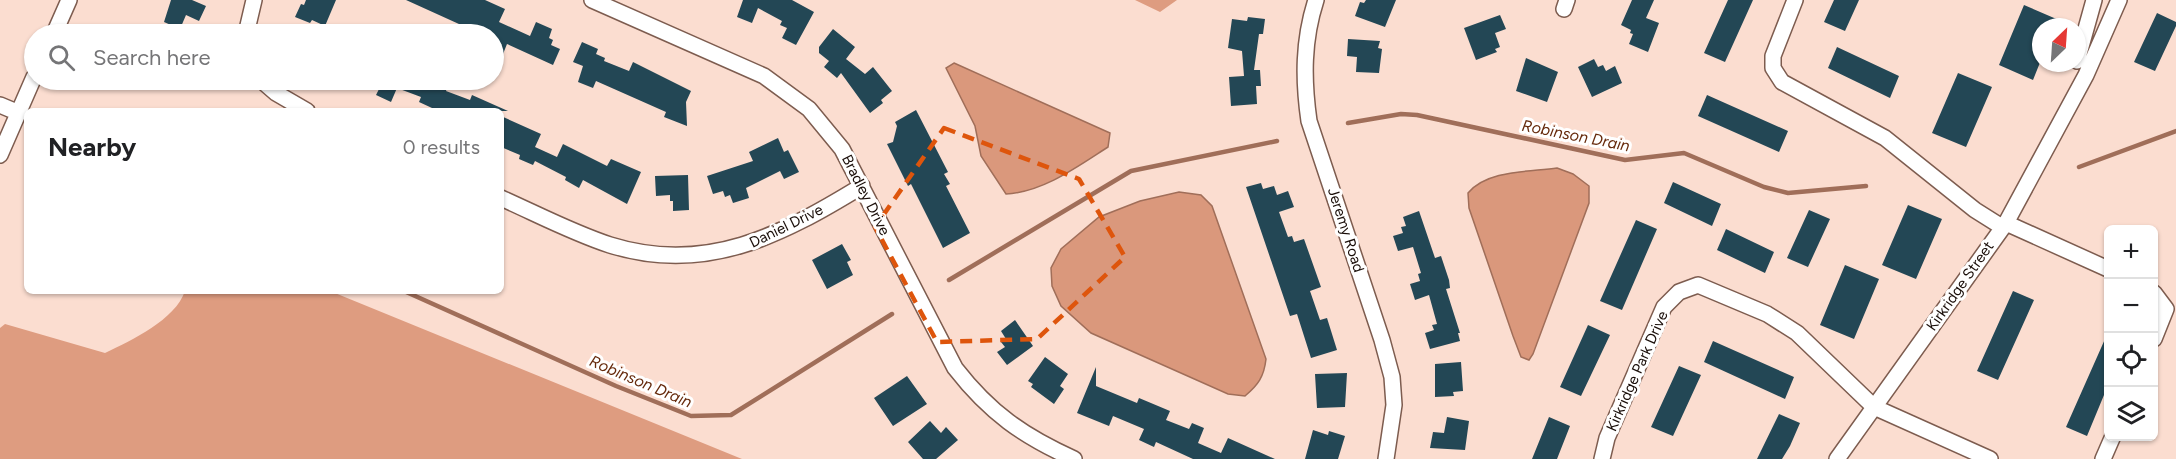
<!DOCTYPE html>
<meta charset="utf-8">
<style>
:root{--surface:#fff;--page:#f2f2f2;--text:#202124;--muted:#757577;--line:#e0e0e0}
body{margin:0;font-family:Figtree,sans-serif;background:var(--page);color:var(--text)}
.controls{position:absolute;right:18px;bottom:18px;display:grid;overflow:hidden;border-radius:9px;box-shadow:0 2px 4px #0004}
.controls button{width:54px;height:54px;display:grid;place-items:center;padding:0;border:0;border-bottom:2px solid var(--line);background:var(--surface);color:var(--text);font:30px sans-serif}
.compass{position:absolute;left:2032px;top:18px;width:54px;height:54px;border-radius:50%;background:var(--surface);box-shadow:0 2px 4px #0004;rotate:25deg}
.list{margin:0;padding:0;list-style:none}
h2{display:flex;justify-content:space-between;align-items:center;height:78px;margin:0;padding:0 24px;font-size:26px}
h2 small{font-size:20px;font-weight:400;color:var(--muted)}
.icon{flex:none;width:33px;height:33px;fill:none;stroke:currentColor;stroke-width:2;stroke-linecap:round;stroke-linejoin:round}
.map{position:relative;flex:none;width:2176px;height:459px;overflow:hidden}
.search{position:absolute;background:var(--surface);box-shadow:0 2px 4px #0004;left:24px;top:24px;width:480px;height:66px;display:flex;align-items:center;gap:15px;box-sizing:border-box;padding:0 21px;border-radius:33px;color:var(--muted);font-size:22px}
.panel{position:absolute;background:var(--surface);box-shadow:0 2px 4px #0004;left:24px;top:108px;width:480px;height:186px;border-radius:9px}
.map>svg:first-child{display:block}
.forest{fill:#de9c80}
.water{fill:#da987c;stroke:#a06e59;stroke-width:1.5}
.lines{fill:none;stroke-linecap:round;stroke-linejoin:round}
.stream{stroke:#a06e59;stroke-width:4.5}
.building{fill:#234755}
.minor-casing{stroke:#7d5c4f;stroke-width:18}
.minor{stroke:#fff;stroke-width:15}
.marked{fill:none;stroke:#de550c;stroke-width:4.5;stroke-dasharray:12 8;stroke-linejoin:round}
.labels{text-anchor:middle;stroke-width:6;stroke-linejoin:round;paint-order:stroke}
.street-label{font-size:15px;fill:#190d08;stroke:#fff}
.water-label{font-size:16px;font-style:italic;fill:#662a0c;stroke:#fff}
</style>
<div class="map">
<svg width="2176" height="459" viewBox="0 0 2176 459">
<rect width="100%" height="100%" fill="#fbddd0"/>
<path class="forest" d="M1135 0H1177L1160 12Z
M185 291H330L742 459H0V328L5 324 105 353C132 340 175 320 185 291Z"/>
<path class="water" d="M954 63 1110 133 1108 147C1077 167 1043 192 1006 194L981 156 975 126 946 68Z
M1557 168 1573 174 1589 186V203L1533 354 1529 360 1521 357 1513 336 1469 208 1468 193C1487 170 1528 172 1557 168Z
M1179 192 1201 195 1212 206 1266 359C1264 377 1258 385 1245 396L1228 394 1091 333 1061 306 1052 286 1051 268 1061 249 1099 217 1140 201Z"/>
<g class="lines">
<path class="stream" d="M1348 123 1401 114 1417 115 1625 160 1684 153 1764 187 1788 193 1866 186
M2079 167 2176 131
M949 280 1131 171 1277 141
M404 291 616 386 691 416 731 415 892 314"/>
</g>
<path class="building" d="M171 0H192L206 6 199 21 186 15 180 29 164 22Z
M306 0H336L325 26 312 20 310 23 295 17 301 4 304 5Z
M406 0H485L505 9 499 22 530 36 536 22 552 29 549 38 553 40 551 45 560 49 553 65 507 44 503 54 494 49V34H481Z
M743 0H792L814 12 796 45 782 38 787 28 780 25 782 21 758 8 752 23 737 17Z
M1366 0H1396L1385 27 1355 16 1360 2 1364 3Z
M1632 0H1654L1646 18 1659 23 1648 52 1629 44 1633 34 1630 33 1631 30 1621 25Z
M1728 0H1753L1725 62 1704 53Z
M1834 0H1859L1845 31 1824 22Z
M2024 5 2075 27H2041V60L2033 80 1999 65Z
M2157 13 2176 22V26L2155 71 2134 62Z
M1500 15 1506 29 1495 33 1500 47 1495 49 1497 52 1476 60 1464 28Z
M1248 17 1265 19 1263 34H1259L1254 70H1260L1261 86H1256L1257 104 1231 106 1229 77 1244 76 1242 51 1228 48 1232 19 1247 21Z
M833 29 855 47 846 59 865 74 873 67 892 91 881 100 883 103 870 113 841 73 837 78 824 67 829 61 819 53V47Z
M1348 39 1380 41 1378 48 1382 49 1379 73 1356 72 1357 57 1347 56Z
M582 42 598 49 596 54 605 58 604 61 629 71 633 62 691 91 686 102 687 126 664 117 666 112 596 81 593 88 578 82 583 66 573 62Z
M1837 47 1899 76 1890 98 1828 68Z
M1526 58 1558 72 1547 102 1516 91Z
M1594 59 1598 67 1603 65 1606 71 1615 66 1622 83 1592 97 1578 67Z
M1958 73 1992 87 1966 147 1932 133Z
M357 80H434L448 85 446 91 470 100 472 95 508 111H431L432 108 419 102 421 97 397 88 391 102 376 95 379 89Z
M1707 95 1788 131 1779 152 1698 116Z
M916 110 948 172 944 174 950 184 946 186 970 233 943 248 911 184 908 186 887 144 893 142 897 126 895 122Z
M501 116 541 134 535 147 557 157 563 144 607 166 611 159 641 172 627 204 583 180 579 188 565 180 566 177 535 161 533 165 519 159 520 155 501 147Z
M778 138 784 152 788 150 799 172 784 179 780 171 746 188 749 198 733 203 730 195 725 197 723 191 713 194 707 176 753 161 749 152Z
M688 175 689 210 673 211V201H670V195L656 196 655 176Z
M1673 182 1721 204 1712 226 1664 203Z
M1261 183 1263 189 1274 186 1277 195 1288 191 1294 207 1279 212 1288 237 1292 236 1294 242 1304 239 1321 287 1310 291 1320 320 1327 318 1337 350 1311 358 1297 314 1290 316 1246 187Z
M1908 205 1942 219 1916 279 1882 265Z
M1809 210 1830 219 1808 267 1787 258Z
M1419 211 1435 258 1441 256 1449 280 1450 288 1446 289 1460 333H1458L1460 341 1430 349 1425 333 1434 330 1432 325 1437 324 1429 295 1415 300 1410 284 1420 281 1418 274 1421 273 1413 247 1398 251 1393 236 1403 233 1401 227 1406 226 1403 217Z
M1636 220 1657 229 1622 310 1600 301Z
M1726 229 1774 252 1765 273 1717 250Z
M842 244 851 260 847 262 853 275 827 289 812 260Z
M1845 265 1879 279 1854 339 1820 325Z
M2013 291 2034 300 1998 380 1977 371Z
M1015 320 1033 346 1007 365 997 352 1005 347 1001 342 1006 339 1001 331Z
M1588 325 1610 335 1581 396 1560 387Z
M2109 330V397L2104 395 2087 436 2066 427Z
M1713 341 1794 377 1785 399 1704 362Z
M1045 357 1068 374 1060 386 1064 389 1054 404 1031 387 1033 384 1028 381Z
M1461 362 1463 391 1453 392 1454 396 1435 397V364Z
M1679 366 1701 375 1673 436 1651 427Z
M1096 367V386L1137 403 1139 398 1170 411 1166 420 1189 429 1192 423 1204 428 1198 443 1221 453 1228 438 1275 459H1193L1156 442 1154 447 1139 440 1144 429 1113 416 1109 426 1077 413Z
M1347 373 1345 407 1317 408 1315 374Z
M907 376 927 404 893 426 874 398Z
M1779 414 1800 423 1790 446 1782 459H1757Z
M1447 417 1469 421 1465 450 1430 448 1433 432 1444 433Z
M1549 417 1570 426 1557 459H1532Z
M930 421 941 433 946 427 958 440 936 459H923L908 442Z
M1313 430 1328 435 1329 431 1345 436 1338 459H1305Z"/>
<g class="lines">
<defs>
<path id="minor" d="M592 0 764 76 809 109 842 149 955 368C990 413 1023 436 1074 459
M1316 0C1303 40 1303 79 1309 121L1382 340 1392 377 1394 405 1386 459
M1795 0 1773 56V68L1782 82 1885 138 1975 210 2002 227
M1564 9 1567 0
M54 34 69 0
M246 34 254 0
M2077 61 2094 0
M261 80 276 93 307 111
M0 105 19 113
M0 155 34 77
M501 198C537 214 573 233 610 245 706 275 782 235 862 186
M2006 223 2108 269
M2154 293 2166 309 2154 339
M1602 459 1607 438 1664 307 1679 292 1698 285 1767 314 1797 333 1874 407 1990 459
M1837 459 2006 223 2086 75 2119 0
M2103 459 2113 436"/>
</defs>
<use href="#minor" class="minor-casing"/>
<use href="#minor" class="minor"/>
</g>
<path class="marked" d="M944 128 1079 179 1125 257 1037 339 937 342 875 227Z"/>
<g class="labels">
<g class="street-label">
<text transform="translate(866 195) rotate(63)" y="5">Bradley Drive</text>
<text transform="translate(786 226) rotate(-26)" y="5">Daniel Drive</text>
<text transform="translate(1346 230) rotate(72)" y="5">Jeremy Road</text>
<text transform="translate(1960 286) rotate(-55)" y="5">Kirkridge Street</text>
<text transform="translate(1637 371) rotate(-66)" y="5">Kirkridge Park Drive</text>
</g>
<g class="water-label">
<text transform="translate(1576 135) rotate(11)" y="6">Robinson Drain</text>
<text transform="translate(641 381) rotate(23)" y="6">Robinson Drain</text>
</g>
</g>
</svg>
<div class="controls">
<button>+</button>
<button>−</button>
<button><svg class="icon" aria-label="locate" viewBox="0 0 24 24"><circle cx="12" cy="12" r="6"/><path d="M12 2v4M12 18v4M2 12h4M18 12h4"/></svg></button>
<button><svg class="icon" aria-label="layers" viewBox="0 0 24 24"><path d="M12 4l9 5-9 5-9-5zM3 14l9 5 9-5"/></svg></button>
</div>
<svg class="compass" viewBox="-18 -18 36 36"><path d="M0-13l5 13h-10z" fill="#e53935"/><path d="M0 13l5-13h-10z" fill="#757577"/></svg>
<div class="search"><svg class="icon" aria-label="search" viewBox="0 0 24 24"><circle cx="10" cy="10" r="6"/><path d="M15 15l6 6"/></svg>Search here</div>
<section class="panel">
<h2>Nearby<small>0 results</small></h2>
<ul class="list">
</ul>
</section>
</div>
